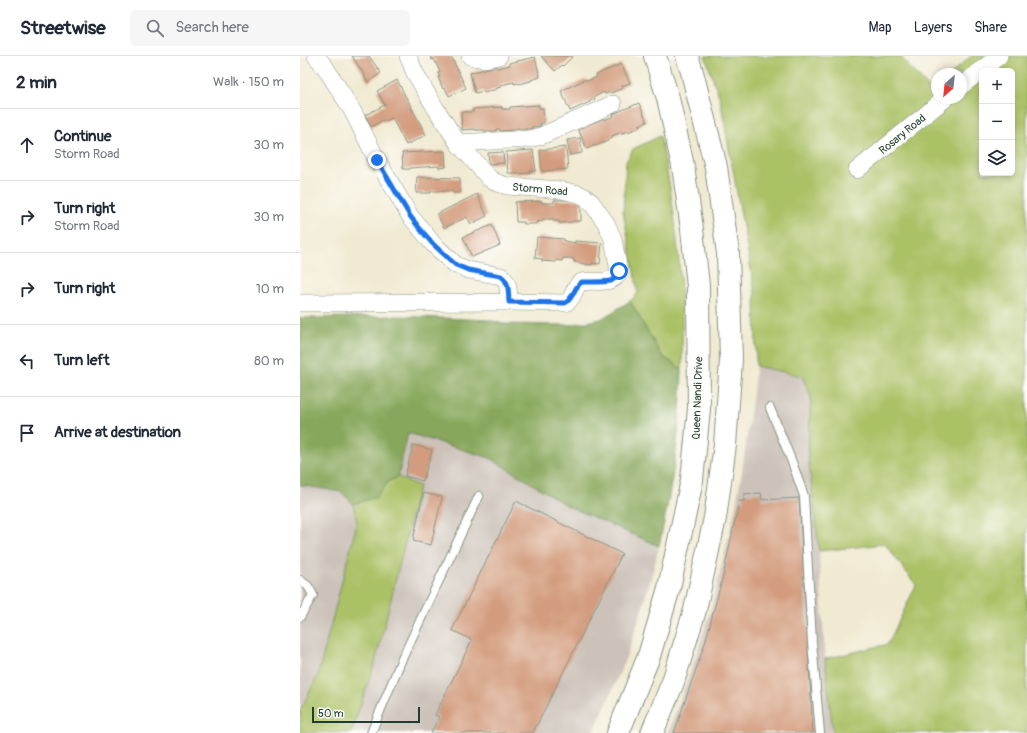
<!DOCTYPE html>
<meta charset="utf-8">
<style>
:root{--surface:#fff;--page:#f6f6f7;--text:#1f2937;--muted:#747a83;--line:#e0e1e3}
body{margin:0;font-family:Pangolin,sans-serif;background:var(--page);color:var(--text)}
.controls{position:absolute;right:12px;top:12px;display:grid;overflow:hidden;border-radius:6px;box-shadow:0 2px 6px #0003}
.controls button{width:36px;height:36px;display:grid;place-items:center;padding:0;border:0;border-bottom:1px solid var(--line);background:var(--surface);color:var(--text);font:20px sans-serif}
.compass{position:absolute;left:631px;top:12px;width:36px;height:36px;border-radius:50%;background:var(--surface);box-shadow:0 2px 6px #0003;rotate:207deg}
.scale{position:absolute;left:12px;bottom:10px;width:108px;box-sizing:border-box;padding-left:4px;border:2px solid #1f3d34;border-top:0;font-size:11px;line-height:14px;white-space:nowrap;color:#1f3d34;-webkit-text-stroke:3px #fdfcf7;paint-order:stroke}
.stop{position:absolute;width:12px;height:12px;margin:-9px;border:3px solid #1a73e8;border-radius:50%;background:#fff}
.stop.end{background:#1a73e8;border-color:#fff;box-shadow:0 1px 4px #0008}
.list{margin:0;padding:0;list-style:none}
h2{display:flex;justify-content:space-between;align-items:center;height:52px;margin:0;padding:0 16px;font-size:17px}
h2 small{font-size:13px;font-weight:400;color:var(--muted)}
.list li{display:grid;grid-template-columns:26px 1fr auto;gap:12px;align-items:center;box-sizing:border-box;height:72px;padding:0 16px;border-top:1px solid var(--line)}
.list b{display:block;font-size:15px;white-space:nowrap}
.list p{margin:0;font-size:13px;white-space:nowrap;color:var(--muted)}
.list em{font-size:13px;font-style:normal;color:var(--muted)}
.icon{flex:none;width:22px;height:22px;fill:none;stroke:currentColor;stroke-width:2;stroke-linecap:round;stroke-linejoin:round}
.map{position:relative;flex:none;width:727px;height:677px;overflow:hidden}
header{display:flex;align-items:center;gap:24px;box-sizing:border-box;height:56px;padding:0 20px;background:var(--surface);border-bottom:1px solid var(--line)}
header strong{font-size:19px}
nav{display:flex;gap:22px;margin-inline-start:auto;font-size:14px}
.search{width:280px;height:36px;background:var(--page);display:flex;align-items:center;gap:10px;box-sizing:border-box;padding:0 14px;border-radius:6px;color:var(--muted);font-size:15px}
main{display:flex}
aside{flex:1;background:var(--surface)}
.map>svg:first-child{display:block}
.industrial{fill:#ccc2b9}
.green{fill:#abc166;stroke:#657f4d;fill-rule:evenodd}
.forest{fill:#88a75b;stroke:#547248}
.building{fill:#d39c7e}
.lines{fill:none;stroke-linecap:round;stroke-linejoin:round}
.service-casing{stroke:#889483;stroke-width:10}
.minor-casing{stroke:#889483;stroke-width:18}
.secondary-casing{stroke:#889483;stroke-width:24}
.service{stroke:#fff;stroke-width:8}
.minor{stroke:#fff;stroke-width:17}
.secondary{stroke:#fff;stroke-width:22}
.route{stroke:#1a73e8;stroke-width:5}
.labels{text-anchor:middle;stroke-width:3;stroke-linejoin:round;paint-order:stroke}
.street-label{font-size:11px;fill:#1f3d34;stroke:#fdfcf7}
</style>
<header>
<strong>Streetwise</strong>
<div class="search"><svg class="icon" aria-label="search" viewBox="0 0 24 24"><circle cx="10" cy="10" r="6"/><path d="M15 15l6 6"/></svg>Search here</div>
<nav><a>Map</a><a>Layers</a><a>Share</a></nav>
</header>
<main>
<aside>
<h2>2 min<small>Walk · 150 m</small></h2>
<ul class="list">
<li><svg class="icon" aria-label="ahead" viewBox="0 0 24 24"><path d="M12 20V5M6 11l6-6 6 6"/></svg><div><b>Continue</b><p>Storm Road</p></div><em>30 m</em></li>
<li><svg class="icon" aria-label="right" viewBox="0 0 24 24"><path d="M7 20v-9h11M14 6l5 5-5 5"/></svg><div><b>Turn right</b><p>Storm Road</p></div><em>30 m</em></li>
<li><svg class="icon" aria-label="right" viewBox="0 0 24 24"><path d="M7 20v-9h11M14 6l5 5-5 5"/></svg><div><b>Turn right</b></div><em>10 m</em></li>
<li><svg class="icon" aria-label="left" viewBox="0 0 24 24"><path d="M17 20v-9H6M10 6l-5 5 5 5"/></svg><div><b>Turn left</b></div><em>80 m</em></li>
<li><svg class="icon" aria-label="arrive" viewBox="0 0 24 24"><path d="M6 21V4h12l-3 4 3 4H6"/></svg><div><b>Arrive at destination</b></div></li>
</ul>
</aside>
<div class="map">
<svg width="727" height="677" viewBox="0 0 727 677">
<rect width="100%" height="100%" fill="#fdfcf7"/>
<filter id="ink" filterUnits="userSpaceOnUse"><feTurbulence type="fractalNoise" baseFrequency=".025" numOctaves="2"/><feDisplacementMap in="SourceGraphic" scale="8" xChannelSelector="R" yChannelSelector="G"/><feConvolveMatrix kernelMatrix="1 2 1 2 8 2 1 2 1" color-interpolation-filters="sRGB"/></filter>
<filter id="wash" filterUnits="userSpaceOnUse"><feTurbulence type="fractalNoise" baseFrequency=".012" numOctaves="4" result="noise"/><feDisplacementMap in="SourceGraphic" scale="16" xChannelSelector="R" yChannelSelector="G"/><feGaussianBlur stdDeviation="0.9" result="paint"/><feColorMatrix in="noise" values="0 0 0 0 0 0 0 0 0 0 0 0 0 0 0 0 0 1.4 0 .05"/><feComposite in="paint" operator="in"/></filter>
<g filter="url(#wash)">
<rect width="100%" height="100%" fill="#f1ead2"/>
<path class="industrial" d="M456 310 502 320 511 340 508 399 519 495 525 603 533 677H368L395 603 410 556 434 458 443 409 450 360Z
M108 377 190 402 268 450 359 490 354 511 341 556 327 599 309 642 293 677H51L75 607 119 430 98 421Z
M0 429 41 436 53 448 57 467 18 619 0 655Z"/>
<path class="green" d="M405 0H600L632 35 637 31V42H661V18H651L671 0H727V677H533L525 603 588 588 616 529 585 488 519 495 508 399 511 340 502 320 456 310 455 236 420 43ZM682 15H712V117H682Z
M360 80C377 157 384 234 382 313L362 300 330 245 338 237 323 155 326 106 333 93Z
M98 421 119 430 75 607 51 677H0V655L18 619 57 467 53 448 76 441 89 425Z"/>
<path class="forest" d="M330 245 362 300 382 313C381 372 372 432 359 490L268 450 190 402 108 377 98 421 89 425 77 441 53 448 41 436 0 429V262L98 260 189 264 203 268 270 269 301 263Z"/>
<g id="blocks">
<path class="building" d="M52 0H69L81 17 68 26 64 20H65Z
M130 0H151L166 32 149 40 145 32 143 33 138 21H140L138 17 140 16 134 3 132 4Z
M241 0H273L263 10 262 9 255 15Z
M235 1 240 21 231 24V25L219 28 218 27 214 28V26L201 29V31L197 32V33L184 37V35L175 37 170 17 196 10 197 12 210 9 209 7Z
M321 8 330 27 322 30 323 32 311 37 310 36 305 38 304 36 294 41 295 43 290 45V46L270 55 261 35 286 23 287 25 297 21 296 19Z
M97 24 126 79 106 89 92 62 84 66 83 64 71 71 65 59 85 49 77 35Z
M339 47 347 66 339 69 340 71 328 76V75L322 77V76L312 80V82L307 84 308 85 295 90V89L287 93 278 73 304 62V64L314 60 313 58Z
M239 49V52H243L244 67H240L241 70 232 71V73H219V72L214 73V74L200 75V73H196V75H184V74H175V73L162 74 161 56H173V53L202 51V53H210V51Z
M280 82 282 97 270 99 267 84Z
M266 91 268 113 242 115 240 94Z
M233 94 236 115H229L230 117 215 118V117H208L206 96Z
M145 95 146 111 139 112V110L110 112V113H103L102 97Z
M203 96 204 107 189 108 188 97Z
M117 121 160 122V137H153V135H131V137H116Z
M177 138 187 160 171 168 167 161 144 172 137 158Z
M254 144H281V165H273V166L259 167V165H254V163H243V165L237 166V168H224V166H216L215 146 242 145V147H254Z
M192 169 200 189 172 201 163 181Z
M237 181 264 183V185L275 187V185L302 187 300 208 292 207V209L279 207V206H274V203L269 202H263L262 205 256 204V206L242 205V203L235 202Z
M113 389 132 394 123 425 105 420Z
M123 437 142 441 131 489 113 485Z
M461 437 462 444 499 442 513 677H374L405 587 424 516 439 445H444V438Z
M216 445 322 498 233 677H131L139 661 135 659 172 584 152 574Z"/>
</g>
</g>
<g filter="url(#ink)">
<use href="#blocks" fill-opacity="0" stroke="#889483" stroke-width="1"/>
<g class="lines">
<defs>
<path id="service" d="M470 352 492 406 504 440 512 586 520 677
M0 524 8 530 13 539 0 561
M71 677 101 605 179 440"/>
<path id="minor" d="M16 0 25 11 52 54 77 104 110 160 121 173 133 188 156 209 168 214 201 220C210 226 208 237 209 246
M170 0C180 4 188 3 199 0
M661 30 699 0
M158 87 229 83 241 80 313 48
M557 114 646 42
M0 247 209 246 265 247C275 243 274 228 282 226 294 223 314 231 319 215L313 183 306 167 291 146 285 141 279 138 261 134 207 130 198 127 190 123 158 87 136 53 115 17 108 0"/>
<path id="secondary" d="M318 677 349 600 369 532 392 424 399 353 398 230 392 173 383 110 368 42 355 0
M352 677 373 626 395 554 415 462 425 389 431 304 428 197 416 111 392 16 387 0"/>
</defs>
<use href="#service" class="service-casing"/>
<use href="#minor" class="minor-casing"/>
<use href="#secondary" class="secondary-casing"/>
<use href="#service" class="service"/>
<use href="#minor" class="minor"/>
<use href="#secondary" class="secondary"/>
</g>
</g>
<g class="lines" filter="url(#ink)">
<path class="route" d="M77 104 110 160 121 174 133 188 149 203 156 209 168 214 201 220C210 226 208 237 209 246L265 247C274 243 273 231 282 226 289 226 305 226 311 225 315 223 318 219 319 215"/>
</g>
<g class="labels">
<g class="street-label">
<text transform="translate(602 78) rotate(-39)" y="4">Rosary Road</text>
<text transform="translate(240 133) rotate(5)" y="4">Storm Road</text>
<text transform="translate(397 342) rotate(-88)" y="4">Queen Nandi Drive</text>
</g>
</g>
</svg>
<div class="controls">
<button>+</button>
<button>−</button>
<button><svg class="icon" aria-label="layers" viewBox="0 0 24 24"><path d="M12 4l9 5-9 5-9-5zM3 14l9 5 9-5"/></svg></button>
</div>
<svg class="compass" viewBox="-18 -18 36 36"><path d="M0-13l5 13h-10z" fill="#e53935"/><path d="M0 13l5-13h-10z" fill="#747a83"/></svg>
<div class="scale">50 m</div>
<div class="stop" style="left:319px;top:215px"></div>
<div class="stop end" style="left:77px;top:104px"></div>
</div>
</main>
